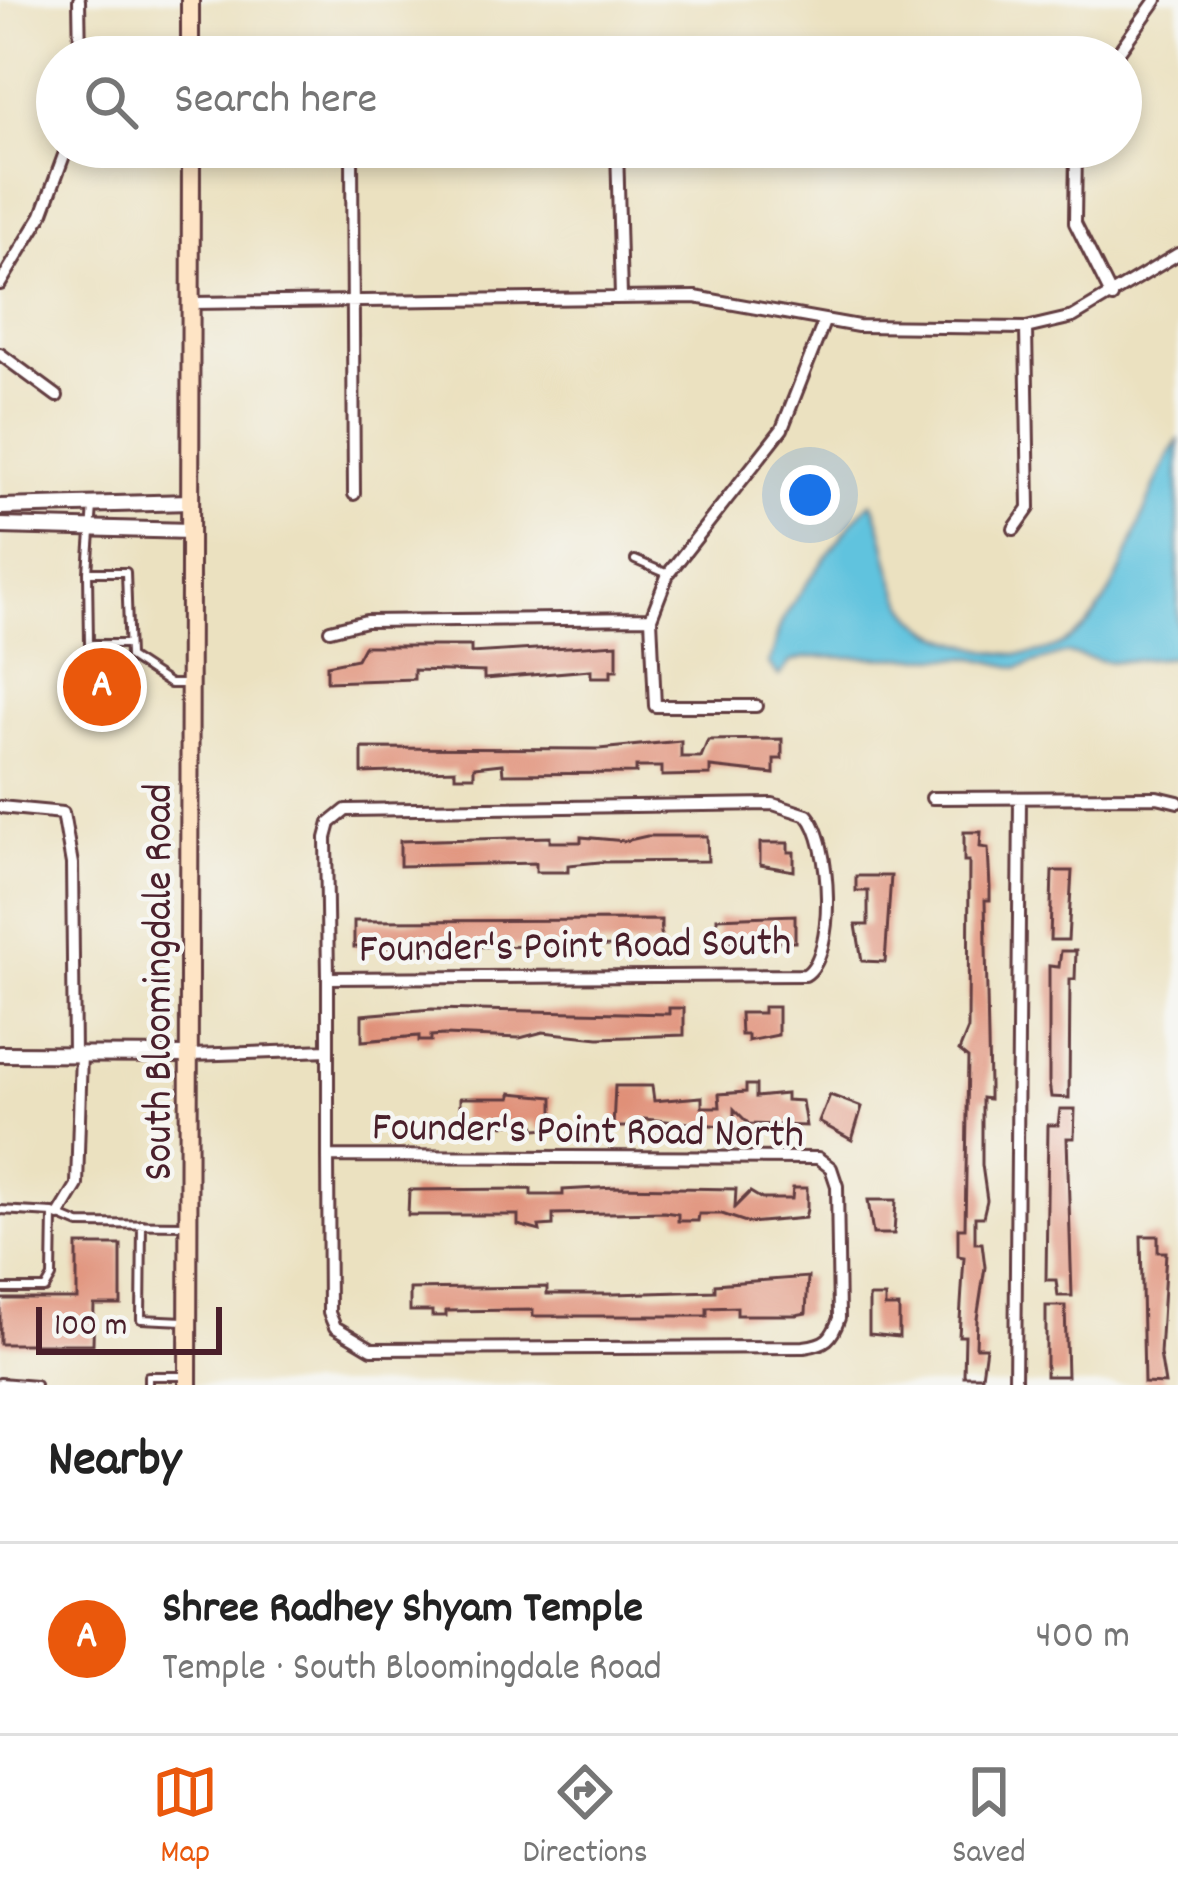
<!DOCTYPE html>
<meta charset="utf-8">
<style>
:root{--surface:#fff;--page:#f2f2f2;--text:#222;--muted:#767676;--line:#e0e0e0;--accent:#ea580c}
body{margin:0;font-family:Dekko,sans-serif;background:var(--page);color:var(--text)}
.scale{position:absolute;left:36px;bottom:30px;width:186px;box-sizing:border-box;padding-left:12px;border:6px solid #4a1f2b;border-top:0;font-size:33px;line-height:42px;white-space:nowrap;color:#4a1f2b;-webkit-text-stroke:9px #f6f6f2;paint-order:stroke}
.you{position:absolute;left:810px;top:495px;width:42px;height:42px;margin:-30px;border:9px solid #fff;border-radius:50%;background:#1a73e8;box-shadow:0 0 0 18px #1a73e833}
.badge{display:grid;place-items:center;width:78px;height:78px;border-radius:50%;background:var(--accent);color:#fff;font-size:39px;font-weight:700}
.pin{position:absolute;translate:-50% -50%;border:6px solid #fff;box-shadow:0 3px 12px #0006}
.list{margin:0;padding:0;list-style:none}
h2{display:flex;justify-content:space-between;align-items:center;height:156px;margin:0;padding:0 48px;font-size:51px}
h2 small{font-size:39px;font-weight:400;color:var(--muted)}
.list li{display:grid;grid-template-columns:78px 1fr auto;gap:36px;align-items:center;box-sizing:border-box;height:192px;padding:0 48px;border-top:3px solid var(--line)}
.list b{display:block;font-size:45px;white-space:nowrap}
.list p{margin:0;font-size:39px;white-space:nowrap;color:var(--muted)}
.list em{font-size:39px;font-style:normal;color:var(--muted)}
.icon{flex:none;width:66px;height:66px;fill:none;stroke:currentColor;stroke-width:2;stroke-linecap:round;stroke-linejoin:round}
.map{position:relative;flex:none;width:1178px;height:1385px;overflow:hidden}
.search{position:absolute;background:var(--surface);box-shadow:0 6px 18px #0003;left:36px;right:36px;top:36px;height:132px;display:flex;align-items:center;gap:30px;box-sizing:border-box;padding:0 42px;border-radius:66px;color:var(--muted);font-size:45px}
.sheet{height:348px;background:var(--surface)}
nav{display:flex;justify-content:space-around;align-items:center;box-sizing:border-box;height:168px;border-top:3px solid var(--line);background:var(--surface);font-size:33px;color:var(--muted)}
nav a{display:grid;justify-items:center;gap:6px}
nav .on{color:var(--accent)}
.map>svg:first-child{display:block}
.water{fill:#60c3de;stroke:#557184;stroke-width:3}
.building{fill:#e09078}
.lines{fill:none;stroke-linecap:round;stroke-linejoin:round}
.service-casing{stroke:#623c41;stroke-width:12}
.minor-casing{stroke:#623c41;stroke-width:16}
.tertiary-casing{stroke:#623c41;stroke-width:20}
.secondary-casing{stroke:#623c41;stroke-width:22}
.service{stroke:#fff;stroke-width:6}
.minor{stroke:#fff;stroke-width:10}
.tertiary{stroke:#fff;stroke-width:14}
.secondary{stroke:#fee4c5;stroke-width:16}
.labels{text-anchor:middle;stroke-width:9;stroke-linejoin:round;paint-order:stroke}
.street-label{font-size:42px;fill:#4a1f2b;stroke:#f6f6f2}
</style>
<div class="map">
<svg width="1178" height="1385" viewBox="0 0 1178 1385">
<rect width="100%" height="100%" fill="#f6f6f2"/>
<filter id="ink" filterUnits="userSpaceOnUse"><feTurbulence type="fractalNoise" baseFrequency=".00833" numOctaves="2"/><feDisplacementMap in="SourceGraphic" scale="24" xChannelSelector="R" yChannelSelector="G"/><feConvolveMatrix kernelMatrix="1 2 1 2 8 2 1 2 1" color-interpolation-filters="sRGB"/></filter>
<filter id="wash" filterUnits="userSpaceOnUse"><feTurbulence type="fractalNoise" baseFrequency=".004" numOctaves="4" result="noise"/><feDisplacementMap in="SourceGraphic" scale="48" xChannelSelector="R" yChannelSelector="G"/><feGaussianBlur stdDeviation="2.7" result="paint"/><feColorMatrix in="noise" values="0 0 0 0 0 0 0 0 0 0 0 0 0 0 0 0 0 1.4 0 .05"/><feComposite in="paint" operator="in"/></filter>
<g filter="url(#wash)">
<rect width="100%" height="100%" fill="#ebe1c0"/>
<path class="water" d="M1178 441V657L1108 662 1066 653 1018 668 975 658 807 657 790 662 779 676 768 663C777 649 774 643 779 629 784 611 860 509 872 502 886 530 886 566 901 597 919 633 948 640 982 649 1121 686 1124 520 1178 441Z"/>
<g id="blocks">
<path class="building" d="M617 644V670H611V677H591V670L484 679V672L414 670V679L327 682V665L357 659 364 646H471V653Z
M782 739V759H774V774L710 767V775L662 776V767H636V773L503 774 502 764 474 767V776H455V770L362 773V748L599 749 681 741V757H701L708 740Z
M964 832H981L980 847 988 848 990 888V900H985L989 1086V1099L982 1098V1165L987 1200 983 1217H975V1243H982L985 1267 977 1319 976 1347H986L982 1376H964L965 1336H959L964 1257 958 1256V1228H965L968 1058 959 1051 968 1029 969 861H964Z
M647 836H707L708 861 600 862 568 865V872H536V863L400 866V841L550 837V842H581V837L625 841Z
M760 843H788V852H794V871L760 865Z
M1052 871H1072L1068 940H1050Z
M856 876H891L885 962 862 961 856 925H868V891H856Z
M795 915V942H717V918Z
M661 920V946L354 947V921Z
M1061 951H1076L1075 979H1070L1069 1098 1051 1097 1049 1082V966L1059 967Z
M763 1007H778V1035L748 1041V1035H741L740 1013H763Z
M669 1008H684V1035L599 1038 543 1032 520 1038 444 1035 431 1036V1041H419V1036L362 1041V1015L432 1009 669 1014Z
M746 1085H756V1097L786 1094V1100L802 1101 806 1126 749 1124 734 1109V1127L644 1119 631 1121V1127H613L615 1086H652L654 1101 702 1097V1107H720L719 1094 746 1092Z
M511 1093 553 1097V1128L535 1129 534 1122 481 1127V1121H460V1098H511Z
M830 1095 862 1107 852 1140 819 1122Z
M1060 1109H1075L1074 1138H1067L1072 1296H1058L1056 1280H1046L1048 1125H1058Z
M616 1187 736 1189 735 1207 750 1192 762 1199H792L793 1188H807V1209L805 1218 749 1223 722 1214H699L698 1221H678V1214L664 1212 553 1214V1225L539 1226 540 1231 518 1225V1215H408L409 1190 531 1189V1195H563V1190Z
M868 1200H896L894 1234H873Z
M1141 1236H1158V1252H1166L1160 1354 1165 1384 1144 1383Z
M77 1245H121V1305H94L93 1344H0V1299H77Z
M808 1277 806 1313 796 1315H737V1307L707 1308V1316H533V1310L446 1311V1316H432V1311H410V1289L547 1287V1294H614L715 1291V1284Z
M869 1297H885V1307H899V1337L869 1334Z
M1046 1306H1065L1067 1376H1046Z"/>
</g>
</g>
<g filter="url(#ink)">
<use href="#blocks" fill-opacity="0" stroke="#623c41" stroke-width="3"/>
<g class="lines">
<defs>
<path id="service" d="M93 506 88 572H126L129 657 170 684H188
M635 560 668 574
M88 572 89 644H126
M0 1210 53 1213 79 1224 187 1225
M142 1224 141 1319 184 1321
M0 1289H45L52 1277 53 1213
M0 1382 36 1385
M148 1385V1376H184"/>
<path id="minor" d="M79 0 80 57
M1115 57 1156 0
M617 147 621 297
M1076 147 1075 223 1112 297
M352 155 354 494
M0 284 42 215 67 147
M192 303 695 297 858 326 1026 328 1073 317 1178 254
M0 354 57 396
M1014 529 1029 508 1026 328
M651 618 655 706H756
M330 630 366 621 651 618 668 574 782 429 824 322
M932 798 1157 797 1178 802
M773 804 807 815C831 841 837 956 805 975L328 978 326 838 330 823 346 810Z
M0 807 63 813 72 864 74 1053
M328 978V1156
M191 1055 328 1050
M328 1156 818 1158 831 1168 837 1186 839 1318C832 1339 826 1344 804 1347L372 1349 335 1327 329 1313Z
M59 1215 77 1185 81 1053
M1015 1385 1020 798"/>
<path id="tertiary" d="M0 507 191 502
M0 526 191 531
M0 1054 191 1055"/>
<path id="secondary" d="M190 0V57
M188 1385 191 147"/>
</defs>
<use href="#service" class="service-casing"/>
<use href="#minor" class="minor-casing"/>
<use href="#tertiary" class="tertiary-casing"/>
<use href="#secondary" class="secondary-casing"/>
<use href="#service" class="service"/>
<use href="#minor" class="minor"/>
<use href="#tertiary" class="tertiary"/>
<use href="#secondary" class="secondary"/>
</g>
</g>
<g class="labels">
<g class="street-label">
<text transform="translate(575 942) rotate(-1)" y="15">Founder's Point Road South</text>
<text transform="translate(155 982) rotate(-90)" y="15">South Bloomingdale Road</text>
<text transform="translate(588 1127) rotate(1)" y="15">Founder's Point Road North</text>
</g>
</g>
</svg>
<div class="scale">100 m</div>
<div class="you"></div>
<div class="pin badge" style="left:102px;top:687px">A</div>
<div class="search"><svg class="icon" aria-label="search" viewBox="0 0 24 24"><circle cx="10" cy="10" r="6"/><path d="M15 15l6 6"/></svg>Search here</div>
</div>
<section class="sheet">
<h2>Nearby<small></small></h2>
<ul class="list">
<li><span class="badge">A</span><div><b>Shree Radhey Shyam Temple</b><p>Temple · South Bloomingdale Road</p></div><em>400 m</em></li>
</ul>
</section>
<nav>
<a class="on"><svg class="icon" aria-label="map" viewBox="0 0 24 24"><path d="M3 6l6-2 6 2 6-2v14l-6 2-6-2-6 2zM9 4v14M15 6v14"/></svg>Map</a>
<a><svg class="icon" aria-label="directions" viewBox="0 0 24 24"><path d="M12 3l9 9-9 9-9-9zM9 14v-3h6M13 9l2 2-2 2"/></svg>Directions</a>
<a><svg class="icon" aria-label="saved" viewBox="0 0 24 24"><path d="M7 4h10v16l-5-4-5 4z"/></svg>Saved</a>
</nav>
